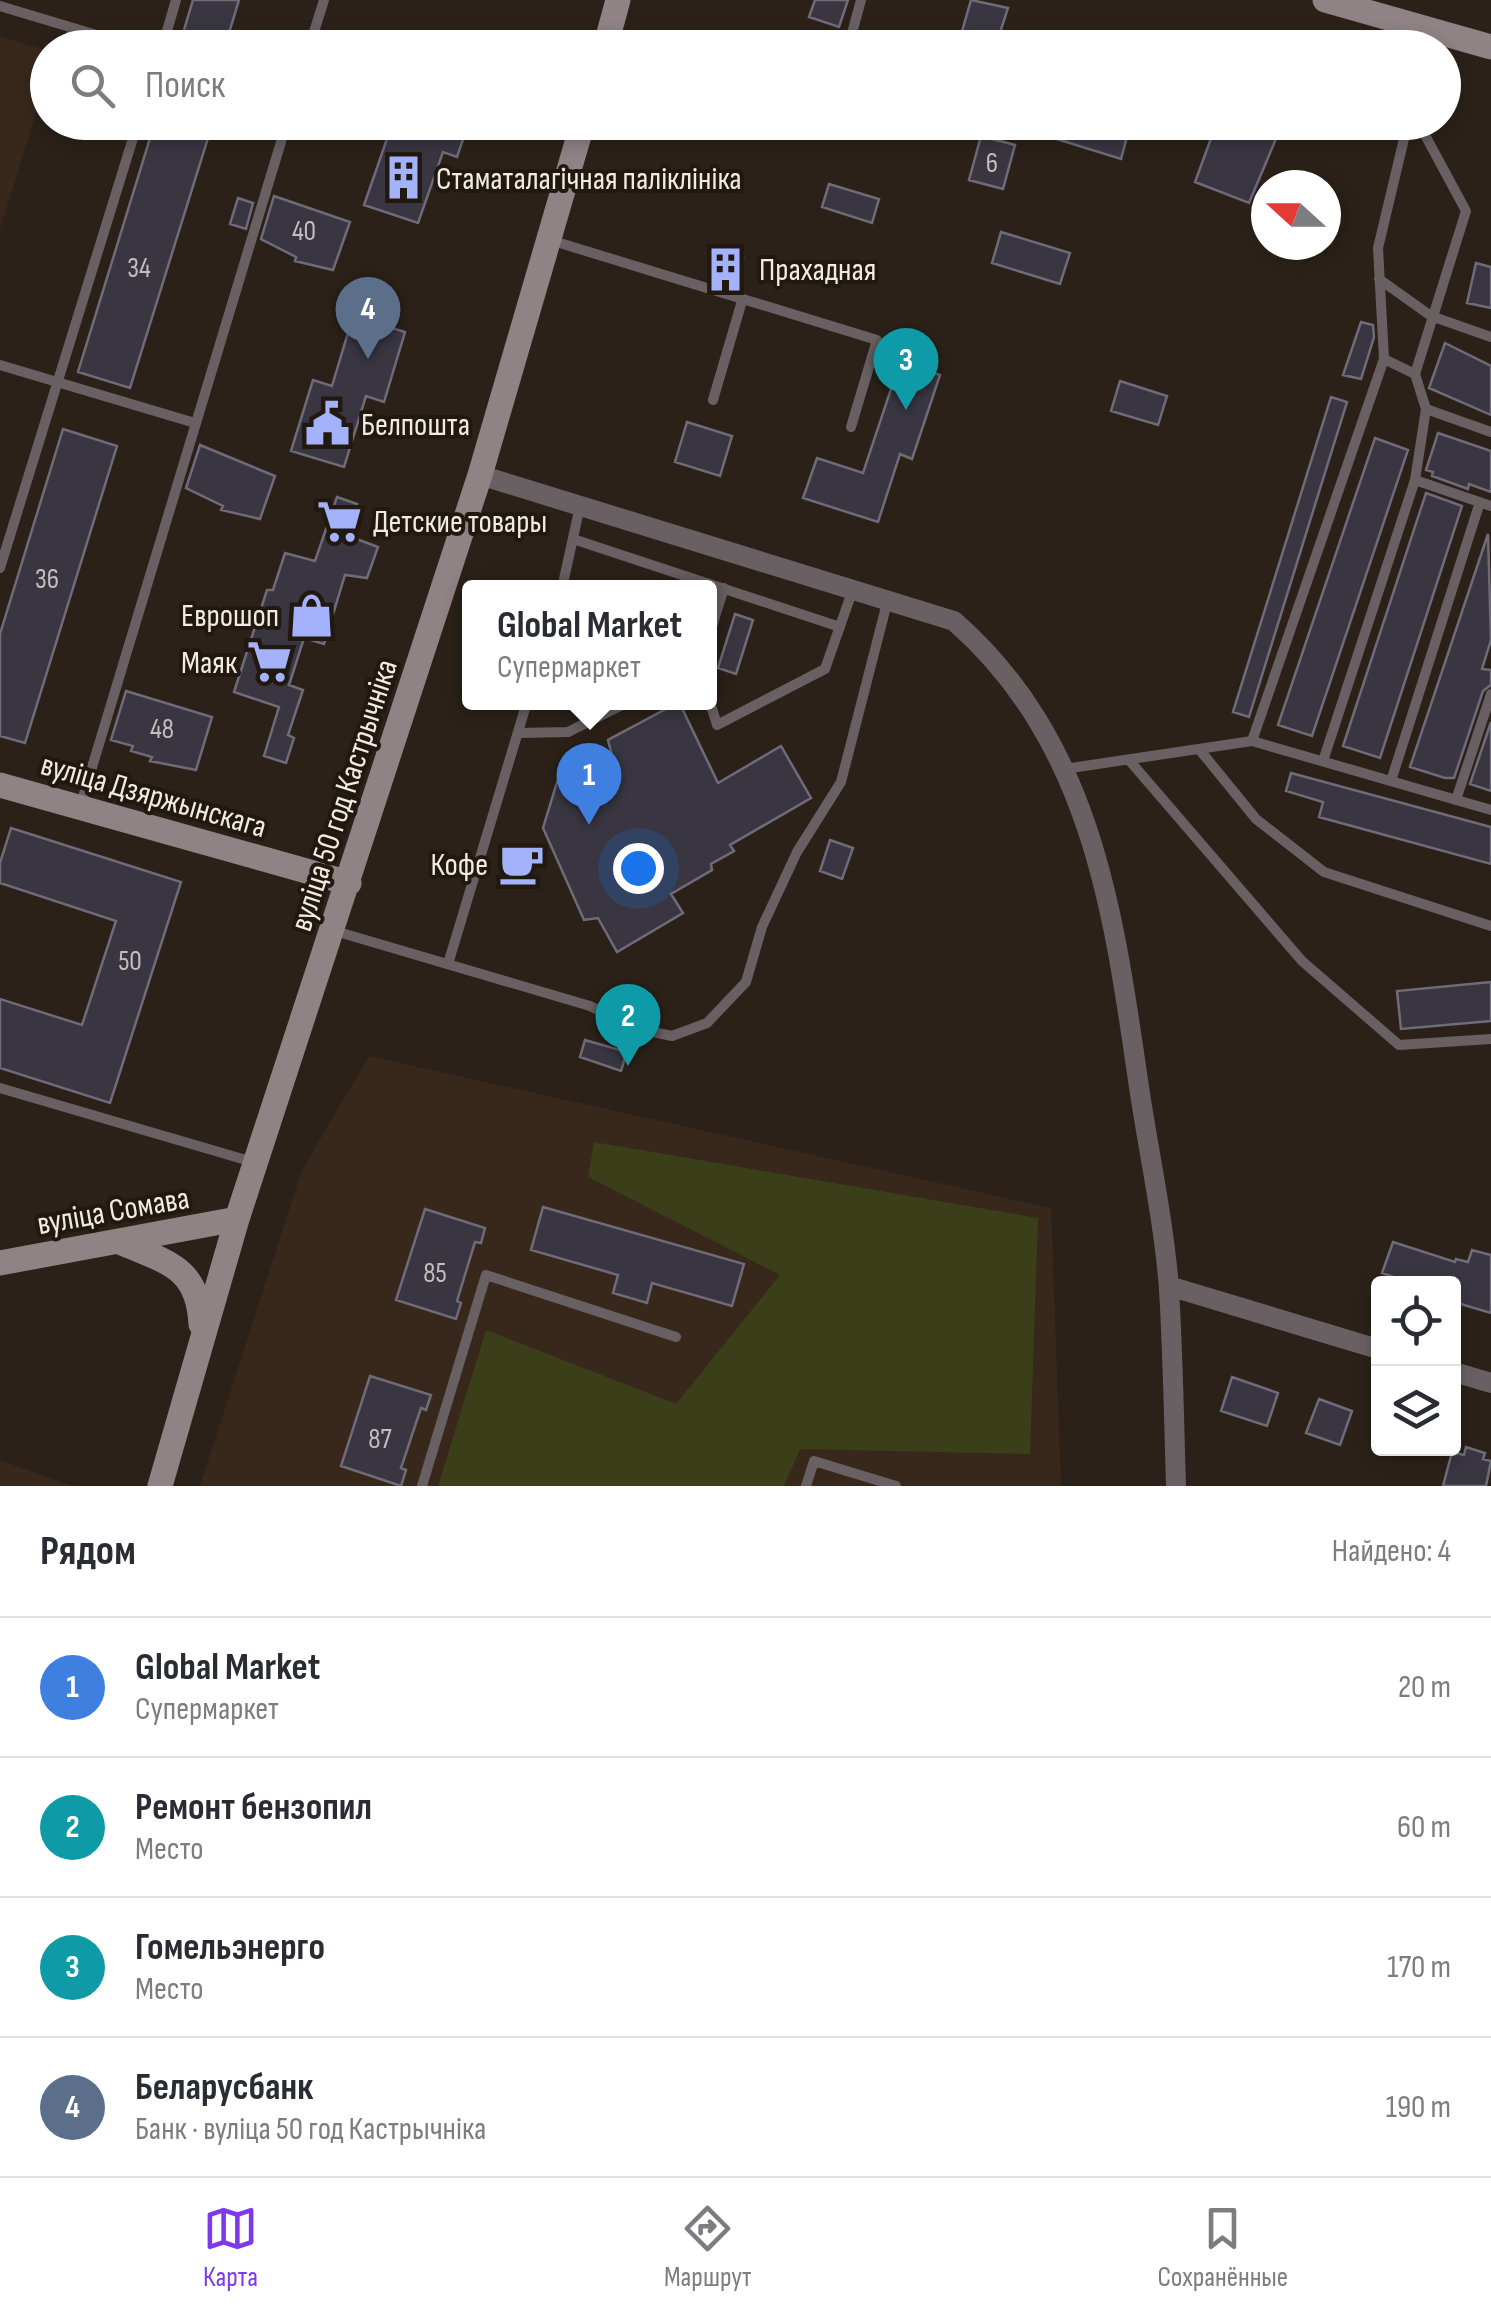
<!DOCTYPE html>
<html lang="ru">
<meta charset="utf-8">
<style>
:root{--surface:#fff;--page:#f2f2f3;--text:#2b2b33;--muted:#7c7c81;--line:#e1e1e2;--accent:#7c3aed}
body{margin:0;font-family:"Sofia Sans Condensed",sans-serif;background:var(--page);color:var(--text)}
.controls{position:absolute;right:30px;bottom:30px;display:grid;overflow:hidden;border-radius:10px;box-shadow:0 5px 15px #0003}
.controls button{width:90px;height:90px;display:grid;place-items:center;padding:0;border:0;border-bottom:2px solid var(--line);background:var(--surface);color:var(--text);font:50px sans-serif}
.compass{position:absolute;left:1251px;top:170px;width:90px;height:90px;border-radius:50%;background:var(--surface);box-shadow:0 5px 15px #0003;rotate:291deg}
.you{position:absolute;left:638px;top:868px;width:35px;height:35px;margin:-25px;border:8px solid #fff;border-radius:50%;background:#1a73e8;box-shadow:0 0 0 15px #1a73e833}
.badge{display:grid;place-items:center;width:65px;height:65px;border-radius:50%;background:var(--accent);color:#fff;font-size:32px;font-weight:700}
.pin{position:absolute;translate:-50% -82px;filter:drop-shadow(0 2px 5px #0008)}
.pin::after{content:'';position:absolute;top:52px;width:35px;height:30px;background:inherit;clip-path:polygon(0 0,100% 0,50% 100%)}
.popup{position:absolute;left:462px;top:580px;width:255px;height:130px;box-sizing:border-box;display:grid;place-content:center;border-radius:10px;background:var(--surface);filter:drop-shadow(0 2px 8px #0005);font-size:32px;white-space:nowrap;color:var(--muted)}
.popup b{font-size:38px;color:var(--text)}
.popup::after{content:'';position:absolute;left:50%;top:100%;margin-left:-20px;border:20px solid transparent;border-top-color:var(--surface)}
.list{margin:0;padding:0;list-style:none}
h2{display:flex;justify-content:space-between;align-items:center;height:130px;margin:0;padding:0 40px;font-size:42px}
h2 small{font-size:32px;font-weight:400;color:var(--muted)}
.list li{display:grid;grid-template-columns:65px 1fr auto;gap:30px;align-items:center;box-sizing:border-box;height:140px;padding:0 40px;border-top:2px solid var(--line)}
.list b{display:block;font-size:38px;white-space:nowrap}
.list p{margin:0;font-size:32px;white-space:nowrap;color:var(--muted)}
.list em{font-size:32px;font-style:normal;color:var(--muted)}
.icon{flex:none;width:55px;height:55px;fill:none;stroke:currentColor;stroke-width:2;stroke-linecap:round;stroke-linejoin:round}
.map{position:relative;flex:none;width:1491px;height:1486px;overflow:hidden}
.search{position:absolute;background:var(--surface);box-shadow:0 5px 15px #0003;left:30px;right:30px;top:30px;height:110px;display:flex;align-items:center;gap:25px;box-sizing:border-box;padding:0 35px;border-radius:55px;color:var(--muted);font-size:38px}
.sheet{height:690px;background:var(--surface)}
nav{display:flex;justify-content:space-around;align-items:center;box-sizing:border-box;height:140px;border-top:2px solid var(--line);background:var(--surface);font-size:28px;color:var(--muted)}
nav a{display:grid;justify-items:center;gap:5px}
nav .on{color:var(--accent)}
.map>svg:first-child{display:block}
.built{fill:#37281b}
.green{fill:#3a3f1a}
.building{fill:#393642;stroke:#6f6b79;stroke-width:2.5}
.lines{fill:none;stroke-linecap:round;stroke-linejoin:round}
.lane{stroke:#686062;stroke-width:10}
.street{stroke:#686062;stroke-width:20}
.secondary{stroke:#8f8385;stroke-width:25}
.labels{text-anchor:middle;stroke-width:8;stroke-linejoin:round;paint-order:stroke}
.number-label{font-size:28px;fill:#c4bebc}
.poi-label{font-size:32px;fill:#f2ebe5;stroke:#21180f;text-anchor:start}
.street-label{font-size:32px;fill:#f2ebe5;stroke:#21180f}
</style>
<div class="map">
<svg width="1491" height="1486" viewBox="0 0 1491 1486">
<rect width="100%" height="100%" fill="#2b2118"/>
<path class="built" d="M0 36 48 51 47 78 0 229Z
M369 1056 1051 1208 1061 1486H200L302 1170Z
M0 1460 73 1486H0Z"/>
<path class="green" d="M594 1142 1038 1218 1030 1454 800 1449 784 1486H438L486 1330 676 1404 780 1275 588 1177Z"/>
<path class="building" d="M193 0H239L226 43 184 30Z
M815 0H848L839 27 809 17Z
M971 0 1008 8 996 45 961 35Z
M155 122H213L130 388 78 372Z
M408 122H469L457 157 443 152 418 223 364 205 389 133 403 138Z
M1018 122H1131L1121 159 1018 127Z
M1217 122H1283L1249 203 1195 182Z
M981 136 1015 145 1003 189 969 180Z
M829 184 879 199 872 223 822 207Z
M274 196 350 222 333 270 295 261 296 257 261 239Z
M238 198 253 203 246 229 230 224Z
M1001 232 1070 253 1060 284 992 263Z
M719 250 743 258 734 287 710 280Z
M1476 263 1491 267V308L1467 303Z
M353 316 405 332 384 402 366 396 344 467 291 451 313 380 332 386Z
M1361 322 1373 325 1374 337 1361 379 1343 375Z
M1445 343 1491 366V415L1429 388Z
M900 362 940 375 912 459 900 454 878 522 803 498 817 458 863 473Z
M1120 381 1167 396 1158 425 1111 411Z
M1331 397 1347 402 1249 717 1233 712Z
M687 422 732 436 720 476 675 462Z
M63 429 117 446 25 743 0 736V634Z
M1438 433 1491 451V492L1469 484 1468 489 1432 476 1433 472 1426 470Z
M1375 438 1408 450 1312 736 1278 725Z
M200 445 275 476 260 519 221 510 223 506 186 488Z
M1426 493 1462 506 1380 758 1343 746Z
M337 497 357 504 346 535 378 547 367 578 345 575 324 644 304 638 289 685 303 690 288 735 294 738 286 763 264 756 279 707 234 692 267 590H273L285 553 315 561Z
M1488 534 1491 640 1482 669 1491 670V685L1483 691 1454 778H1445L1410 767Z
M735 614 753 620 736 674 718 668Z
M126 691 212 717 196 770 150 761 152 757 131 751 133 746 111 740Z
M679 702 718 783 781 746 811 798 730 845 734 851 711 864 712 870 671 894 683 913 617 952 598 918 584 920 543 828 558 779 611 752 608 740Z
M1491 722V791L1470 784Z
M1291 773 1491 827V864L1319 817 1323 802 1286 791Z
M11 828 181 882 110 1103 0 1068V999L82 1025 116 921 0 883V863Z
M830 840 853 848 842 879 820 871Z
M1491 982V1021L1401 1029 1397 991Z
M585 1040 627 1052 621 1071 580 1057Z
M543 1207 744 1264 732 1306 652 1283 647 1303 613 1293 618 1275 531 1250Z
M425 1209 485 1228 481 1243 475 1242 457 1301 461 1303 456 1319 396 1300Z
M1393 1242 1455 1262 1456 1259 1468 1262 1472 1250 1491 1255V1313L1454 1302V1284H1413L1382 1273Z
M370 1376 431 1395 426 1410 421 1408 401 1468 406 1470 401 1486 341 1466Z
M1232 1377 1278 1393 1267 1426 1221 1411Z
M1319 1399 1352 1411 1340 1445 1306 1433Z
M1466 1447 1485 1453 1483 1459 1491 1461 1486 1486H1443L1452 1452 1464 1455Z"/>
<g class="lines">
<path class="lane" d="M0 6 140 48
M162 48 176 0
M309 48 324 0
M848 48 861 0
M550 240 877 340 851 427
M1379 279 1431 316 1491 337
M1384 359 1415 374
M0 365 195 423
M713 400 742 301
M1426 409 1491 432
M1415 480 1491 506
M576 540 840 627
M0 568 138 122
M562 588 580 506
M709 636 724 588
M709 699 717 725 825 669 852 592
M518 733 568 732 628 702
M1252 741 1384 359 1378 248 1408 122
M1199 749 1256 819 1324 872 1491 926
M1129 760 1302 961 1399 1045 1491 1039
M1323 761 1415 480 1426 409 1415 374 1466 211 1418 122
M1064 769 1252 741 1491 810
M1391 781 1480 502
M1456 800 1491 694
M80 807 287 122
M335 931 590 1006 634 1028 672 1036 707 1023 746 982 762 927 797 852 841 782 887 603
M448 964 527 702
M0 1088 253 1162
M422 1486 486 1275 676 1337
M806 1486 814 1461 896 1486"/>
<path class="street" d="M480 475 954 621C1093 743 1114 915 1139 1087 1149 1154 1164 1222 1169 1289 1173 1355 1174 1421 1176 1486
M1169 1286 1378 1349
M1454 1372 1491 1383"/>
<path class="secondary" d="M1325 0 1491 47
M605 48 618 0
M0 785 349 883
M122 1243C169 1263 198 1268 201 1324
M0 1263 237 1219
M160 1486 237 1219 480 475 583 122"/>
</g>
<defs>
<symbol id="building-bare" viewBox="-9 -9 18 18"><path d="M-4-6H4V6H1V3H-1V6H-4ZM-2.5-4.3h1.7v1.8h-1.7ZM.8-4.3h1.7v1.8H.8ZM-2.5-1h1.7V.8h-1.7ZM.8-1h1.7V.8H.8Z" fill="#a4b2fc" stroke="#21180f" stroke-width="2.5" paint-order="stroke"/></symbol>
<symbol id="civic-bare" viewBox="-9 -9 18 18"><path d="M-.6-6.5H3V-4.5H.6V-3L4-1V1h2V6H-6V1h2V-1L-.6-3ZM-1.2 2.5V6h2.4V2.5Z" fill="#a4b2fc" stroke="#21180f" stroke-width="2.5" paint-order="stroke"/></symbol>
<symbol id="supermarket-bare" viewBox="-9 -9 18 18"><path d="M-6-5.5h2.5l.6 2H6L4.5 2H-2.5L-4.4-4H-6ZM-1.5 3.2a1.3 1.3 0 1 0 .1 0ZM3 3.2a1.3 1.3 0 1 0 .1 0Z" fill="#a4b2fc" stroke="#21180f" stroke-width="2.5" paint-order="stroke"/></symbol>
<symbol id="shop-bare" viewBox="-9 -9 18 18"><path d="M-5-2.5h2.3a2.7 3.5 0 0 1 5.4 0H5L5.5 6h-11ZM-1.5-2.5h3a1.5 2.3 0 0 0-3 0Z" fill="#a4b2fc" stroke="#21180f" stroke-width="2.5" paint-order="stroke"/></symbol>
<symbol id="cafe-bare" viewBox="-9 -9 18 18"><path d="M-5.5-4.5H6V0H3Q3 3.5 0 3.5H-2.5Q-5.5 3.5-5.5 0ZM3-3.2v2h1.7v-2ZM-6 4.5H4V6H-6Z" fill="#a4b2fc" stroke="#21180f" stroke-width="2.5" paint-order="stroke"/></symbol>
</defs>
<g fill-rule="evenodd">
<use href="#building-bare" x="372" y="146" width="63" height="63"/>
<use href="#building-bare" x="694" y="238" width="63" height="63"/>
<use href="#civic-bare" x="296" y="392" width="63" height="63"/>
<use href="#supermarket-bare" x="308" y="490" width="63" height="63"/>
<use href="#shop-bare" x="280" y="584" width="63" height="63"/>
<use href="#supermarket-bare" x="238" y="630" width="63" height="63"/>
<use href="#cafe-bare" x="490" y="832" width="63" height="63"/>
</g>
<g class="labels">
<g class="number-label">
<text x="992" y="172">6</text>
<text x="304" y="240">40</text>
<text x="139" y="277">34</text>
<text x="47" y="588">36</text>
<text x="162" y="738">48</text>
<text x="130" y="970">50</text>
<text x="435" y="1282">85</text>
<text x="380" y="1448">87</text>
</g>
<g class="poi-label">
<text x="436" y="189">Стаматалагічная паліклініка</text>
<text x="759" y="280">Прахадная</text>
<text x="361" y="435">Белпошта</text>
<text x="373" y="532">Детские товары</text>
<text x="279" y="626" text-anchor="end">Еврошоп</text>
<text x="237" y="673" text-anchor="end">Маяк</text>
<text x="488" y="875" text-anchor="end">Кофе</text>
</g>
<g class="street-label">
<text transform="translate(154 795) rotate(16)" y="11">вуліца Дзяржынскага</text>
<text transform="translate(343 795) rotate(-72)" y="11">вуліца 50 год Кастрычніка</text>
<text transform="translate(113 1210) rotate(-10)" y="11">вуліца Сомава</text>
</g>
</g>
</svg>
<div class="controls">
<button><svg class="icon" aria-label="locate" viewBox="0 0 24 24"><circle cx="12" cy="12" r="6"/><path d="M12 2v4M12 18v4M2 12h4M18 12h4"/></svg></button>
<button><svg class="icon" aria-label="layers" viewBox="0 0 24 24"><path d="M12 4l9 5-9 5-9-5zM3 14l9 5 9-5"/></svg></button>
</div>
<svg class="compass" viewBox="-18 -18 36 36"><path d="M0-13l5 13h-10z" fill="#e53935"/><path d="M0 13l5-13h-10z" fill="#7c7c81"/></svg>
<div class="you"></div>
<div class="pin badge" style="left:589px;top:825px;background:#3f7fe0">1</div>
<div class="popup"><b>Globаl Market</b>Супермаркет</div>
<div class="pin badge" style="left:628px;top:1066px;background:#0f9aa8">2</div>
<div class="pin badge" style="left:906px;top:410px;background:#0f9aa8">3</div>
<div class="pin badge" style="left:368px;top:359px;background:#5c6f8a">4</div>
<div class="search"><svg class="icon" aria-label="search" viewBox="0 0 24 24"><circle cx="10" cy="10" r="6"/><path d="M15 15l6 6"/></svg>Поиск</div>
</div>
<section class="sheet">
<h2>Рядом<small>Найдено: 4</small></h2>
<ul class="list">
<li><span class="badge" style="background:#3f7fe0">1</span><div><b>Globаl Market</b><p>Супермаркет</p></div><em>20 m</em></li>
<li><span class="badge" style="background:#0f9aa8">2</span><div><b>Ремонт бензопил</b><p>Место</p></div><em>60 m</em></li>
<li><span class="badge" style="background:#0f9aa8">3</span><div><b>Гомельэнерго</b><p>Место</p></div><em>170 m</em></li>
<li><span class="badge" style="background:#5c6f8a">4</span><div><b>Беларусбанк</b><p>Банк · вуліца 50 год Кастрычніка</p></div><em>190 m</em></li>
</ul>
</section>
<nav>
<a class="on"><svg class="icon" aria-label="map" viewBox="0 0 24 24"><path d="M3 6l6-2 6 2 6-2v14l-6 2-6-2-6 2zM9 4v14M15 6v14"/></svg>Карта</a>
<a><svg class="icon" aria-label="directions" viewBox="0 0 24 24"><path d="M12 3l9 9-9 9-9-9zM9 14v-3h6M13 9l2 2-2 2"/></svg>Маршрут</a>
<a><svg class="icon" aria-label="saved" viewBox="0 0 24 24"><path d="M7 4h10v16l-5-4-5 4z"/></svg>Сохранённые</a>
</nav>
